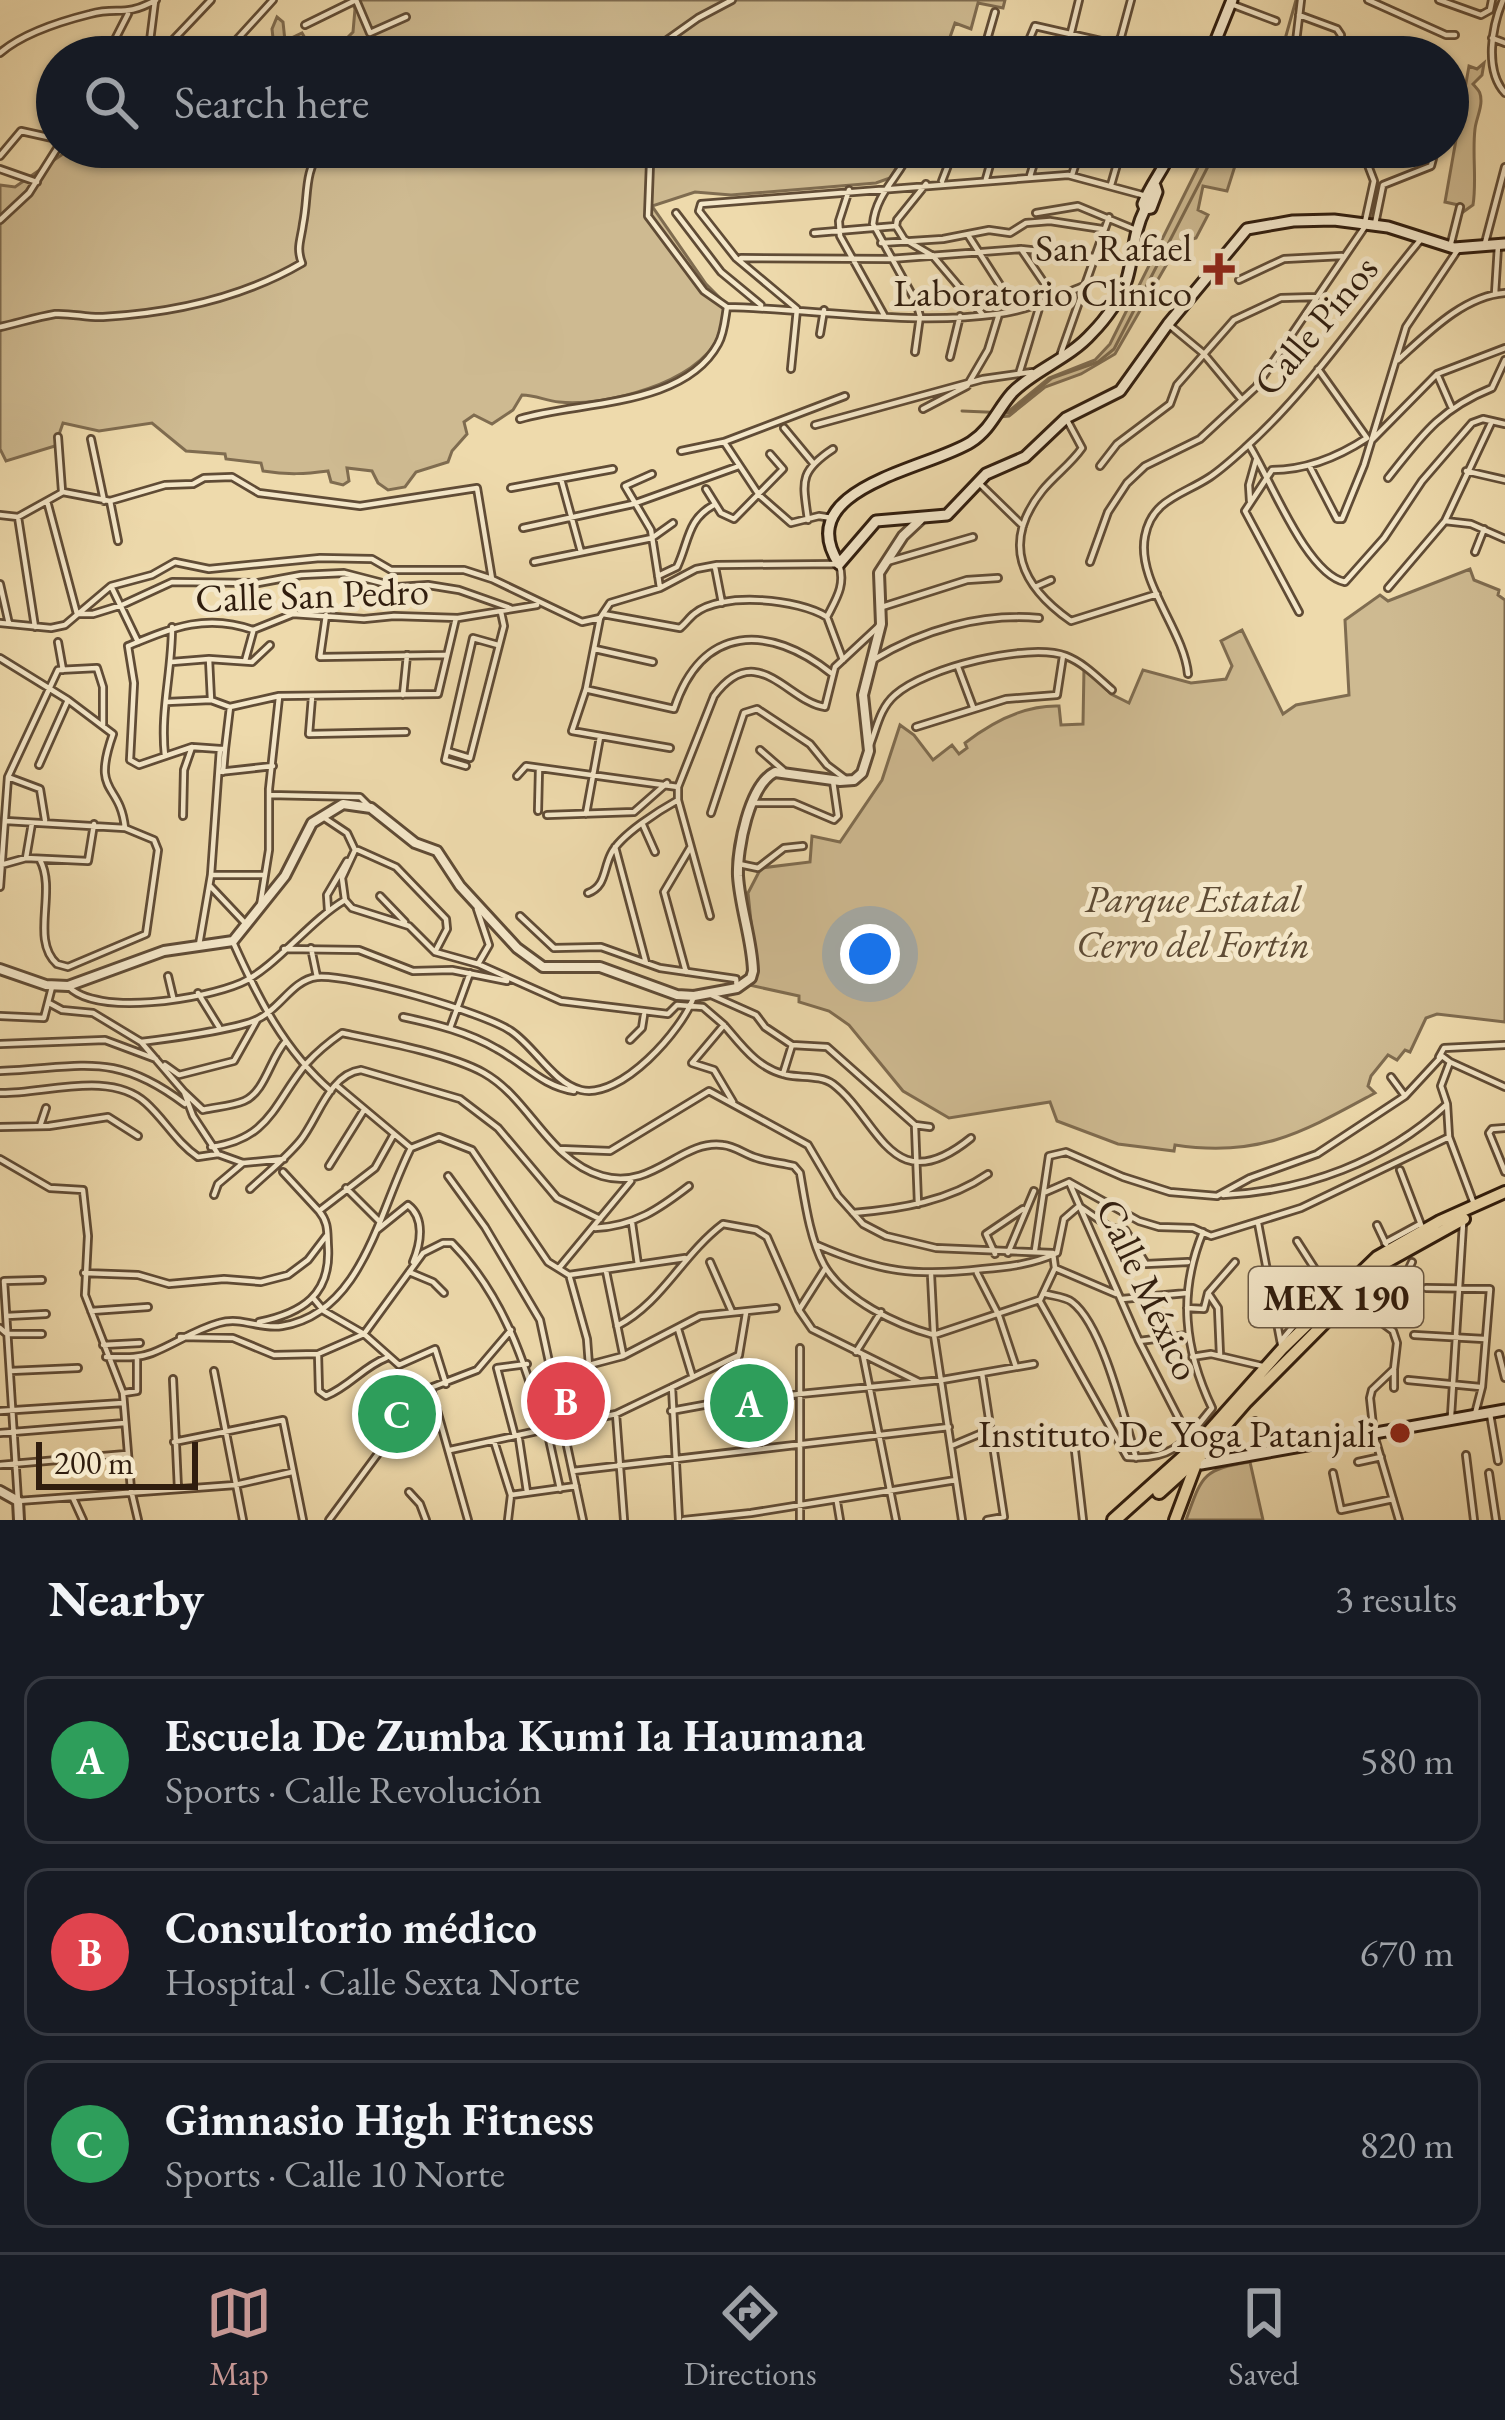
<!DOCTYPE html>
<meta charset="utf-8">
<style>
:root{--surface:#171b24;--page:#242831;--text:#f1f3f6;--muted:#9ea1a6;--line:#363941;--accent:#c59692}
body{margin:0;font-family:"EB Garamond",serif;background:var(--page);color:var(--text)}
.scale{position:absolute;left:36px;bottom:30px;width:162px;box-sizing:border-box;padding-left:12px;border:6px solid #301d0e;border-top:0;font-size:33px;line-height:42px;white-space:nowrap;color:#301d0e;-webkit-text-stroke:9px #f4e7c9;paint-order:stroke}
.you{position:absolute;left:870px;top:954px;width:42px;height:42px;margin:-30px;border:9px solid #fff;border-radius:50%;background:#1a73e8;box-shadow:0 0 0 18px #1a73e833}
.badge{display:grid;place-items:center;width:78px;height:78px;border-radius:50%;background:var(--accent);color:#fff;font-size:39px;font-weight:700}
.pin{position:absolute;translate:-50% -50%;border:6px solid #fff;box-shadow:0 3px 12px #0006}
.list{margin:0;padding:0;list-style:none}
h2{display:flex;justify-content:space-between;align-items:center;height:156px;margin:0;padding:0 48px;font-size:51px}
h2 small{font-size:39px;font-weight:400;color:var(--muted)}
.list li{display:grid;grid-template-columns:78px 1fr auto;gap:36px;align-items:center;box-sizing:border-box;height:168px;margin:0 24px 24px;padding:0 24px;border:3px solid var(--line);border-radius:24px}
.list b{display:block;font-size:45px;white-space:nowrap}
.list p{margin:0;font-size:39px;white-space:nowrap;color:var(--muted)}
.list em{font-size:39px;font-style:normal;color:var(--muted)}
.icon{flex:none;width:66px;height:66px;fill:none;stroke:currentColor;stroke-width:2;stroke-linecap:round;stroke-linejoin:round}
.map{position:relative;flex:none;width:1505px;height:1520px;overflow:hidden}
.search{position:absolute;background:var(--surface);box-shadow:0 3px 9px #0004;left:36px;right:36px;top:36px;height:132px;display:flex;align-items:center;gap:30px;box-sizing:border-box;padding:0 42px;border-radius:66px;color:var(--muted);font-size:45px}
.sheet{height:732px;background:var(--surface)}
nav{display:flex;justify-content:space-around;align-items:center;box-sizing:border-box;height:168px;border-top:3px solid var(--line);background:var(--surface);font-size:33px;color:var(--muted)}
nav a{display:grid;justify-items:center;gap:6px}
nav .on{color:var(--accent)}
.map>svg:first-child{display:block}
.green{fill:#ceba91;stroke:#7f6c50;stroke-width:3}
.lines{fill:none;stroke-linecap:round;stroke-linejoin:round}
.stream{stroke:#7b684c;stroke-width:3}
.minor-casing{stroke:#604c36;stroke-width:10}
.tertiary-casing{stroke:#604c36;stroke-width:14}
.secondary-casing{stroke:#301d0e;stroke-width:15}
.primary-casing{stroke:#301d0e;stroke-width:16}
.trunk-casing{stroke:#301d0e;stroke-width:18}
.minor{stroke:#f4e7c9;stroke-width:4.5}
.tertiary{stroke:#f4e7c9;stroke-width:8}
.secondary{stroke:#f4e7c9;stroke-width:9}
.primary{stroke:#eedaac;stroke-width:10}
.trunk{stroke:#eedaac;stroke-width:12}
.poi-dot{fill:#8f2418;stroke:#f4e7c9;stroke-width:4.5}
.labels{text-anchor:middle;stroke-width:10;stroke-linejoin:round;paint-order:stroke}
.shield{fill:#f4e7c9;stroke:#6b5a46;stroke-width:3}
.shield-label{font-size:36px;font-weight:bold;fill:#301d0e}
.poi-label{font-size:39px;fill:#301d0e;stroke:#f4e7c9;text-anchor:end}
.street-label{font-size:39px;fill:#301d0e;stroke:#f4e7c9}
.park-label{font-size:39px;font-style:italic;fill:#5f4c35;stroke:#f4e7c9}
</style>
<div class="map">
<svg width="1505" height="1520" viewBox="0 0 1505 1520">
<rect width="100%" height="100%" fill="#eedaac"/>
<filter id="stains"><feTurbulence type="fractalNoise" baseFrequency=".00167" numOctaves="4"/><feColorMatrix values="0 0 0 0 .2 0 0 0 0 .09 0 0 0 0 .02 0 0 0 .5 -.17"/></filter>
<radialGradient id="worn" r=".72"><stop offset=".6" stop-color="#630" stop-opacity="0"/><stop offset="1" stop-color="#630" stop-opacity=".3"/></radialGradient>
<path class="green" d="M351 0H1005L1003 8 978 3 971 29 955 23 943 57H254L275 56 272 29 277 17 283 22 285 41 302 33 309 45H340L353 32 355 9Z
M1484 63 1482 75 1473 84C1478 90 1481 91 1481 101 1481 110 1476 120 1475 129 1472 153 1477 181 1473 205L1463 212V206L1445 202 1469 66 1477 69Z
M73 147H909L890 178 876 183 731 195 695 192 652 206 706 284 724 302C723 314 724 327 718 338 697 383 605 407 559 402 546 401 536 395 522 395L513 410 492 424 474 415 464 422 467 434 452 451 448 462 416 472 405 487 388 490 378 483 372 471 347 468 349 481 343 485 331 482 328 471C305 474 288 475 263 471L261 463 226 459 225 454 186 451 152 423 99 431 63 423 55 446 6 461 0 449V185L15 187Z
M1208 147H1241L1227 191 1203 186 1198 210 1208 215 1196 238 1179 243 1115 354 1081 374 1045 387 1009 416 999 417 1001 412 1009 411 1049 378 1095 360 1110 344Z
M1470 569 1474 580 1499 590 1498 595 1505 600V1022L1437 1014 1426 1018 1410 1052 1405 1050 1397 1060 1388 1055 1371 1076 1368 1086 1375 1093C1303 1132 1260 1158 1175 1145L1174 1151 1118 1144 1057 1121 1050 1102 949 1118 903 1091 849 1025 829 1011 799 1002V996L749 985 756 970 748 893 761 868 810 862 812 836 840 842 882 780 900 725 914 735 933 760 952 745 959 754 967 748 965 743C992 722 1023 705 1059 706L1061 725 1083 724 1084 668 1111 694 1129 703 1143 670 1191 683 1226 679 1232 666 1221 641 1242 630 1283 714 1296 705 1349 695 1345 620 1380 595 1388 601Z
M1250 1462 1263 1520H1186C1202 1476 1202 1469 1250 1462Z"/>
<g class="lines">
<path class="stream" d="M1280 57 1296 0
M962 411 1009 413 1052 378 1098 362 1114 349 1218 147"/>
<defs>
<path id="minor" d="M356 0 370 33 406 17
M1368 0 1446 35H1455
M1439 0 1481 15 1490 10 1492 0
M1503 0C1492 26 1484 70 1505 93
M1231 4 1276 21
M1299 15 1337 29 1341 35 1337 57
M305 25 354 1
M1492 38 1505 43
M1216 42 1253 57
M0 53C22 34 62 21 90 14 119 6 123 18 156 0
M106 57 128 14
M148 57 155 1
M157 57 211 0
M221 57 273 0
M643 57 698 18 732 0
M982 57 995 12
M1022 57 1035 26 1114 44
M1065 57 1079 0
M1108 57 1121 37 1131 0
M1148 57 1149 54
M1289 57 1296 42 1301 0
M1374 57 1375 51 1383 47 1405 57
M912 147C901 176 876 192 873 224L916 302 920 316 915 352
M1361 147 1374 181 1365 222
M0 156 21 131 57 139
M650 163 648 216 704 291 727 307C816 309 909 326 998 314 1029 310 1057 297 1086 285
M0 169 37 182
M1072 175 1081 147
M1030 176 1039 147
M986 179 995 147
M942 181 955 147
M926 184 897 220 896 226 904 239 933 256 983 315
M1111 185 1122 147
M849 190 839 221 840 236 884 315
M676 213 721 272 761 305
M1036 213 1078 206 1136 230
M0 220 29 193 58 147
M1375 224 1383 185 1431 166 1436 147
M814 233 896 226
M968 235 1016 310
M881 243 943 239 989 230 1010 233 1026 223 1050 221 1102 229
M1485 243 1505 167
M1450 247 1460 207
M1021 249 1055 299
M741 258 890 259 1021 249 1094 257
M1239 280 1284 259 1342 256
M1495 294 1498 246
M1168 324 1203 353 1242 400
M0 327C18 323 37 317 55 314 72 313 87 318 103 317 171 313 242 298 302 263 296 248 301 240 303 224 309 194 303 174 322 147
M820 334 824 310
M1061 353 1109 217
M950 357 960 316
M1398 360C1427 334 1463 296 1505 293
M791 369 797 309 736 258 699 211 701 204 1068 175 1146 196
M1318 369 1367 438
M1019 374 1040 305
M1437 374 1451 406
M923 409 967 386 988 350 999 314
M520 419C580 401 684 407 718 344 724 334 725 319 727 307
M1067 420 1082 448C1071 464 1054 476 1042 491 1001 543 1021 586 1071 621L1157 594
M815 425 983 379 1032 372
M784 428 813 463
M58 437 62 491
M91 439 104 501
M1372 440 1437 374 1505 348
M724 442 759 495 791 523 819 516 832 518
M1249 445C1270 478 1306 574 1345 582L1384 538 1422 481 1472 423 1483 419 1505 424
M681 451 724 442 845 396
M1309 465 1337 519H1342L1364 465 1406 327 1459 248
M1100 466 1117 444 1170 404 1177 385 1234 320 1281 298 1317 297
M1466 471 1505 480
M652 474 625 486 651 530 660 588
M1388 478C1422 435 1440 409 1492 388L1505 360
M561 479 581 552
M980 484 1023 526
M511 488 613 469
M706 489 721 513 734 519 783 469 770 454
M47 501 77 614H93L122 605 172 582 258 583 301 575 344 573 398 587 428 585 459 590 510 608
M110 501 118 541
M1250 501 1249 485 1256 460
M0 515 18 517 63 492 110 501 165 485 193 484 204 478 232 477 259 493 360 506 477 488 492 579
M18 517 35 627
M808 520C803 482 798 472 833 449
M1445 521 1471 524 1505 539
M523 528 633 504 739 466
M1475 552 1484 529
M534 562 652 538 673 523
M887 562 973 537
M1090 562 1108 512 1127 483 1145 466 1200 439 1256 387 1364 228
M715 567 722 603
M658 576 677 567C689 542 687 519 714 505
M0 584 9 624
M1035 587 1051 580
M112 588 138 642
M1388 588 1445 521 1492 421
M882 607 967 580 998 578
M1299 612 1245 511 1272 470C1305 470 1338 457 1367 438
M603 614 680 628C685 624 689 618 694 614 721 591 799 599 827 617
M326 615 320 657 445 655
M0 623 51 628 65 625 111 586 152 575 175 562 209 569 320 558 372 559 391 570H464L492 579 582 622 600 618
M58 642 63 670
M595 649 653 662
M0 658 68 700 113 734C91 796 120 781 125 828L154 840 158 850 146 934 68 967 57 964C30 940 57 891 40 860
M209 659 211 700
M873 660C922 630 981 613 1039 618
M245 661 253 632
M172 662 209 659 252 662 270 645
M958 667 973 707
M1188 674C1184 630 1136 581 1145 536 1152 499 1183 495 1210 477 1222 469 1234 458 1245 448 1313 387 1364 307 1422 238
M589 690 674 709C702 624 769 624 831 673
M403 695 407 655
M312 697 309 734 406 732
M167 702 211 700 230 707 279 696 438 694 456 618
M916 727 1006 699 1057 695 1063 656
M870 745C877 727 880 708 895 695 924 668 1029 642 1066 656 1084 663 1098 678 1112 690
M670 748 572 731 586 689 600 618 610 603 660 588 696 569 717 565 839 564C846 585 836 599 827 617L843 660
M220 749 192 747 139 765 130 760 134 683 128 646C172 628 206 613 253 630L293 614 364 619 394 616 458 618 537 605
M760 750 783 770
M447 751 470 758 504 626 501 612
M165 756C160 711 172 673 172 627
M39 765 68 700
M466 766 445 760 473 638 498 645
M219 772 273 766
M223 772 225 749
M517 776 526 766 678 787
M8 777 40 789 45 820
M678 787 714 696C757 638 788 702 825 707L835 667 879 626
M678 787V800L710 916
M269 795 360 797 368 805
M752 803H794L834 820 838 816 833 781
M538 811 539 769
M711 813 744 713 757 709 810 744 827 765 847 780
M586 814 600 737
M547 815 634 812 667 783
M183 816 184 770 192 747
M323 817 347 833 355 850
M6 821 125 828
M643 825 655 852
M615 847 646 963
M358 850 396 867 446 919 447 929 435 952
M26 858 32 823
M739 864 758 868 784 848 803 846
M1 865 26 858 88 861 94 824
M211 875H265
M0 887 8 777 58 670 97 668 103 687V726
M211 887 244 922
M588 893C606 886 603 870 611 854 620 835 660 810 678 800
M380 896 405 922
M345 900 352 908 409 926 435 952 478 964 561 1001 668 1014 677 1005 703 1007 724 1025 692 1063 714 1070 733 1102
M260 906 269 850V789L279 697
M477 909 489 945 478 964
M328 910 327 895 347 861
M520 916 554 948 601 947 660 968 736 979 737 988
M233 942C258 998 284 1050 331 1091
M199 945 211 875 220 749H225L230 707
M311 948 317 977
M284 949 359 950 413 971 452 970 507 981
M686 972 664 892 690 848
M168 976 173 997
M68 986C97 1017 204 999 241 983 275 968 309 921 345 900L342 878 355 850
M198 993 219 1027
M711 995 756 1015 765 1027 792 1045 827 1047 915 1125 930 1127
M49 1003 62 1010 93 1013 141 1042 184 1092 193 1116 218 1154 243 1163 284 1159
M0 1016 44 1018 52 987
M403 1017C436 1024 468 1032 497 1049 525 1064 542 1086 574 1091
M724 1025C742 1046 758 1069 787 1075 801 1078 821 1075 833 1084 879 1119 891 1203 971 1138
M450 1028 470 973
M630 1040 642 1028 644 1015
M141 1042C165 1039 239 1029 258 1019 280 1009 292 980 317 977 351 974 483 1012 511 1031 535 1047 553 1083 581 1090 620 1100 683 1030 694 996
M0 1044 105 1040 156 1059
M1439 1057 1444 1048 1505 1045
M1450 1062 1505 1087
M165 1065 179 1075 234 1061 257 1020
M0 1071C82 1068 114 1050 185 1104
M783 1074 792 1045
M1391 1077 1405 1096
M337 1086 411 1148
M184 1092 203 1110C216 1107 232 1106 244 1101 265 1092 270 1059 285 1042
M0 1093C44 1094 110 1070 146 1103 165 1120 176 1142 198 1157L218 1154
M40 1126 46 1108
M915 1126 918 1204
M0 1127 49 1126 108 1117 138 1136
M1505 1128 1492 1129 1489 1133 1505 1172
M211 1147C270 1139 274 1103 306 1064 317 1052 329 1042 342 1033 381 1041 450 1054 484 1073 530 1099 548 1160 602 1176 653 1191 681 1139 723 1145 735 1146 746 1155 757 1158 769 1162 782 1163 794 1166L800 1173C805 1202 810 1239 824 1265 844 1300 897 1325 934 1335L1039 1300
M559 1149 610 1151 709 1091 808 1145 838 1196 863 1224 886 1236 936 1248 1053 1253 1055 1268 1040 1300
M0 1159 50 1188 83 1190 88 1236 85 1295 123 1393 131 1490 138 1520
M329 1166 364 1110
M1400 1170 1423 1230
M283 1172 319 1211
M448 1176 485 1227 540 1320 583 1520
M1069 1182 1139 1221 1159 1227 1193 1228 1211 1236 1301 1208 1449 1137
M346 1188 379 1221
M250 1189C267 1173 285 1159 300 1141 318 1119 329 1074 361 1070L460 1099 498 1128 557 1198 600 1219
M1046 1192 1069 1182 1139 1341 1193 1446
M214 1195 218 1184 243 1163
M1223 1195C1305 1191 1385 1162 1446 1105
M853 1213C901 1209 949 1201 988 1174
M632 1223 638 1265
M1258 1223 1281 1344
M1377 1225 1386 1244
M595 1228C635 1226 659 1209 689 1186
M377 1230 408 1205C425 1218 421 1243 413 1262
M1297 1241 1331 1294
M1385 1243 1420 1224
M817 1245C879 1272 916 1277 983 1269 1009 1267 1033 1264 1057 1253L1064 1219 1079 1206 1111 1228 1125 1230 1146 1264 1188 1262
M1035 1250 1049 1156 1066 1152 1123 1177 1170 1192 1217 1196 1250 1178 1317 1154 1405 1096 1442 1056 1450 1062 1441 1086 1447 1104 1449 1137 1474 1204
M1008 1253 1034 1191
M995 1254 986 1234 1023 1209
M710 1262 732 1312
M559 1268 631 1181
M1055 1268 1116 1294
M606 1271 623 1354
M409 1272 433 1282 444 1293
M84 1273 138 1275 169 1284 224 1279 261 1282 288 1275 308 1260 327 1235
M977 1273 999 1316 1016 1367
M931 1275 934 1335 962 1520
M570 1278 587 1339 593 1419
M42 1280 4 1281 18 1501 235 1485 292 1472
M1426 1288 1490 1289 1482 1387 1475 1414
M1208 1293 1218 1308 1220 1355
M1046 1294C1054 1296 1066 1297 1072 1302 1103 1325 1125 1421 1136 1458
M314 1299 324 1311 364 1334 399 1365 435 1349 446 1384
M1122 1299 1187 1293
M1039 1300 1127 1457C1174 1461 1185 1441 1212 1408 1184 1349 1178 1293 1203 1232
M1187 1308 1204 1309 1208 1293 1235 1262
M1362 1308 1393 1331 1397 1343 1394 1369 1372 1390 1370 1398 1374 1435 1399 1520
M799 1310 825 1269
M91 1311 148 1307
M7 1316 46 1314
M259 1322C302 1313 331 1295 328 1247 327 1232 329 1223 319 1211L375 1168 394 1134
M617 1326C662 1303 682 1255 723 1224L756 1230 767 1237 799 1310 812 1329 919 1382
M0 1328 7 1334H42
M1389 1328 1390 1309 1412 1262
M678 1329 692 1375
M1414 1335 1484 1339
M180 1337 233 1338 274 1355 318 1354 364 1334 423 1253 443 1243H452C502 1294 526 1362 543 1430
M1139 1341 1187 1335
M1281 1341 1312 1304 1330 1292
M103 1345 140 1343
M856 1352 881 1312
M318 1354 319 1391 326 1396C350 1386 363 1367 386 1358
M1499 1354 1505 1378
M863 1355 896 1520
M106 1357C121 1357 137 1359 152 1353 175 1344 194 1330 219 1323 242 1316 260 1330 282 1326 363 1313 379 1210 411 1148L439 1137 472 1150 548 1262 569 1275 685 1258
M1192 1357 1211 1354 1262 1366
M589 1365 623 1356 700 1316 776 1308
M10 1371 78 1368
M214 1371 243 1520
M982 1373 1004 1517 987 1520
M173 1379 178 1489
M1408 1380 1480 1387
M672 1387 679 1520
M1394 1388V1370
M431 1389 468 1520
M124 1393 137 1391V1357
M721 1399 739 1355 746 1313
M0 1411 123 1403
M671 1411 720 1402 942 1380 1034 1364
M616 1414 624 1520
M1490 1414 1498 1461
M1451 1416 1463 1224
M1255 1421 1283 1448
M547 1430 560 1489
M0 1433 125 1423
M515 1436 497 1368 527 1364
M519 1439 527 1492
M494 1441 511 1495 508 1520
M174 1442 283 1420 303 1520
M1074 1442 1083 1520
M951 1446 989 1430
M450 1450 616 1414 739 1355
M1466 1455 1474 1520
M1358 1462 1381 1457
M0 1465 126 1454
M573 1471 949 1427
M1333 1473 1341 1510 1393 1499
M1489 1473 1496 1520
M409 1492 420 1504 426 1520
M511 1495 576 1486
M73 1498 83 1520
M837 1502 840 1520
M329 1520 425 1390 477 1370 511 1330
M684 1520 751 1513 956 1480
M800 1520V1348"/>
<path id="tertiary" d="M0 969 46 985 68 986 164 951 233 941 285 876 312 823 343 804 371 808 415 843 437 851 460 886 517 948 543 967H600L677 995 694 996 737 988 751 978 753 971C752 939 740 908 738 876 737 849 749 785 775 772L840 781 854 780 862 773 869 751 863 695 881 624 879 573 903 536 920 520
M0 1491 18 1501 19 1520"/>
<path id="secondary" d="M1209 57 1232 0
M1155 186 1157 192 1151 208 1145 209C1133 233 1134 255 1127 279 1122 297 1105 320 1092 333 1069 359 1034 370 1012 393 997 410 991 429 971 442 929 469 790 487 839 564L876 521 947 515 986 474 1025 457 1066 418 1120 391 1168 324 1247 229 1293 221 1334 220 1388 227 1454 248 1505 244
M1145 209 1143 204C1151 183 1164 170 1173 147
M1201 1464 1505 1410"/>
<path id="primary" d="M1201 1454 1246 1402 1383 1264 1464 1219
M1175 1520 1196 1464 1193 1449 1282 1349 1377 1257 1440 1221 1505 1192"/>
<path id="trunk" d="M1159 1492 1201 1454
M1114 1520 1193 1449"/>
</defs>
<use href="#minor" class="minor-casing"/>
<use href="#tertiary" class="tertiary-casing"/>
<use href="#secondary" class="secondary-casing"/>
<use href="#primary" class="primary-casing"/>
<use href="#trunk" class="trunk-casing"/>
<use href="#minor" class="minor"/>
<use href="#tertiary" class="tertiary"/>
<use href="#secondary" class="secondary"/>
<use href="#primary" class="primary"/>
<use href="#trunk" class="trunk"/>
</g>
<g class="poi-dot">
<path d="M1213 251h12v12h12v12h-12v12h-12v-12h-12v-12h12z"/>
<circle cx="1400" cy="1433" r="12"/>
</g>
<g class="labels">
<rect class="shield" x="1249" y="1267" width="174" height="60" rx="9"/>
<g class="shield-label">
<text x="1336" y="1310">MEX 190</text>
</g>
<g class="poi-label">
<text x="1192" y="261">San Rafael<tspan x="1192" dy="45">Laboratorio Clinico</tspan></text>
<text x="1376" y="1447">Instituto De Yoga Patanjali</text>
</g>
<g class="street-label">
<text transform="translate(1315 325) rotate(-50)" y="14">Calle Pinos</text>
<text transform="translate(312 594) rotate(-2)" y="14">Calle San Pedro</text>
<text transform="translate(1149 1289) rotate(65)" y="14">Calle México</text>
</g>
<g class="park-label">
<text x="1193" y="912">Parque Estatal<tspan x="1193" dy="45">Cerro del Fortín</tspan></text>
</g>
</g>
<rect width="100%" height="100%" filter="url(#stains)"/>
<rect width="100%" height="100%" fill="url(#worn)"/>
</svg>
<div class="scale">200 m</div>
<div class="you"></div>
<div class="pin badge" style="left:749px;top:1403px;background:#2e9e5b">A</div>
<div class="pin badge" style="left:566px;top:1401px;background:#e0444e">B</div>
<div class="pin badge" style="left:397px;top:1414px;background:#2e9e5b">C</div>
<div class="search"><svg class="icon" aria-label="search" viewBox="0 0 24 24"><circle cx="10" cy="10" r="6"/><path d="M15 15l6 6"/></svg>Search here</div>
</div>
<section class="sheet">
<h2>Nearby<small>3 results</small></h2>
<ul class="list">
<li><span class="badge" style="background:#2e9e5b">A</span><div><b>Escuela De Zumba Kumi Ia Haumana</b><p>Sports · Calle Revolución</p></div><em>580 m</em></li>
<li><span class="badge" style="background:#e0444e">B</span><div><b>Consultorio médico</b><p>Hospital · Calle Sexta Norte</p></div><em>670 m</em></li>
<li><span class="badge" style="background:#2e9e5b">C</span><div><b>Gimnasio High Fitness</b><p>Sports · Calle 10 Norte</p></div><em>820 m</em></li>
</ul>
</section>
<nav>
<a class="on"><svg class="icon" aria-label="map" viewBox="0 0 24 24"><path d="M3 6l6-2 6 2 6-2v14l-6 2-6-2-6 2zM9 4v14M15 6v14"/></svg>Map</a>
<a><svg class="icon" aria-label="directions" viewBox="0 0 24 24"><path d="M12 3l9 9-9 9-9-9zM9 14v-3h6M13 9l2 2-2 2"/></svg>Directions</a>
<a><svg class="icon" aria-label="saved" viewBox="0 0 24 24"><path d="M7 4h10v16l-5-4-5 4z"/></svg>Saved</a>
</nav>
